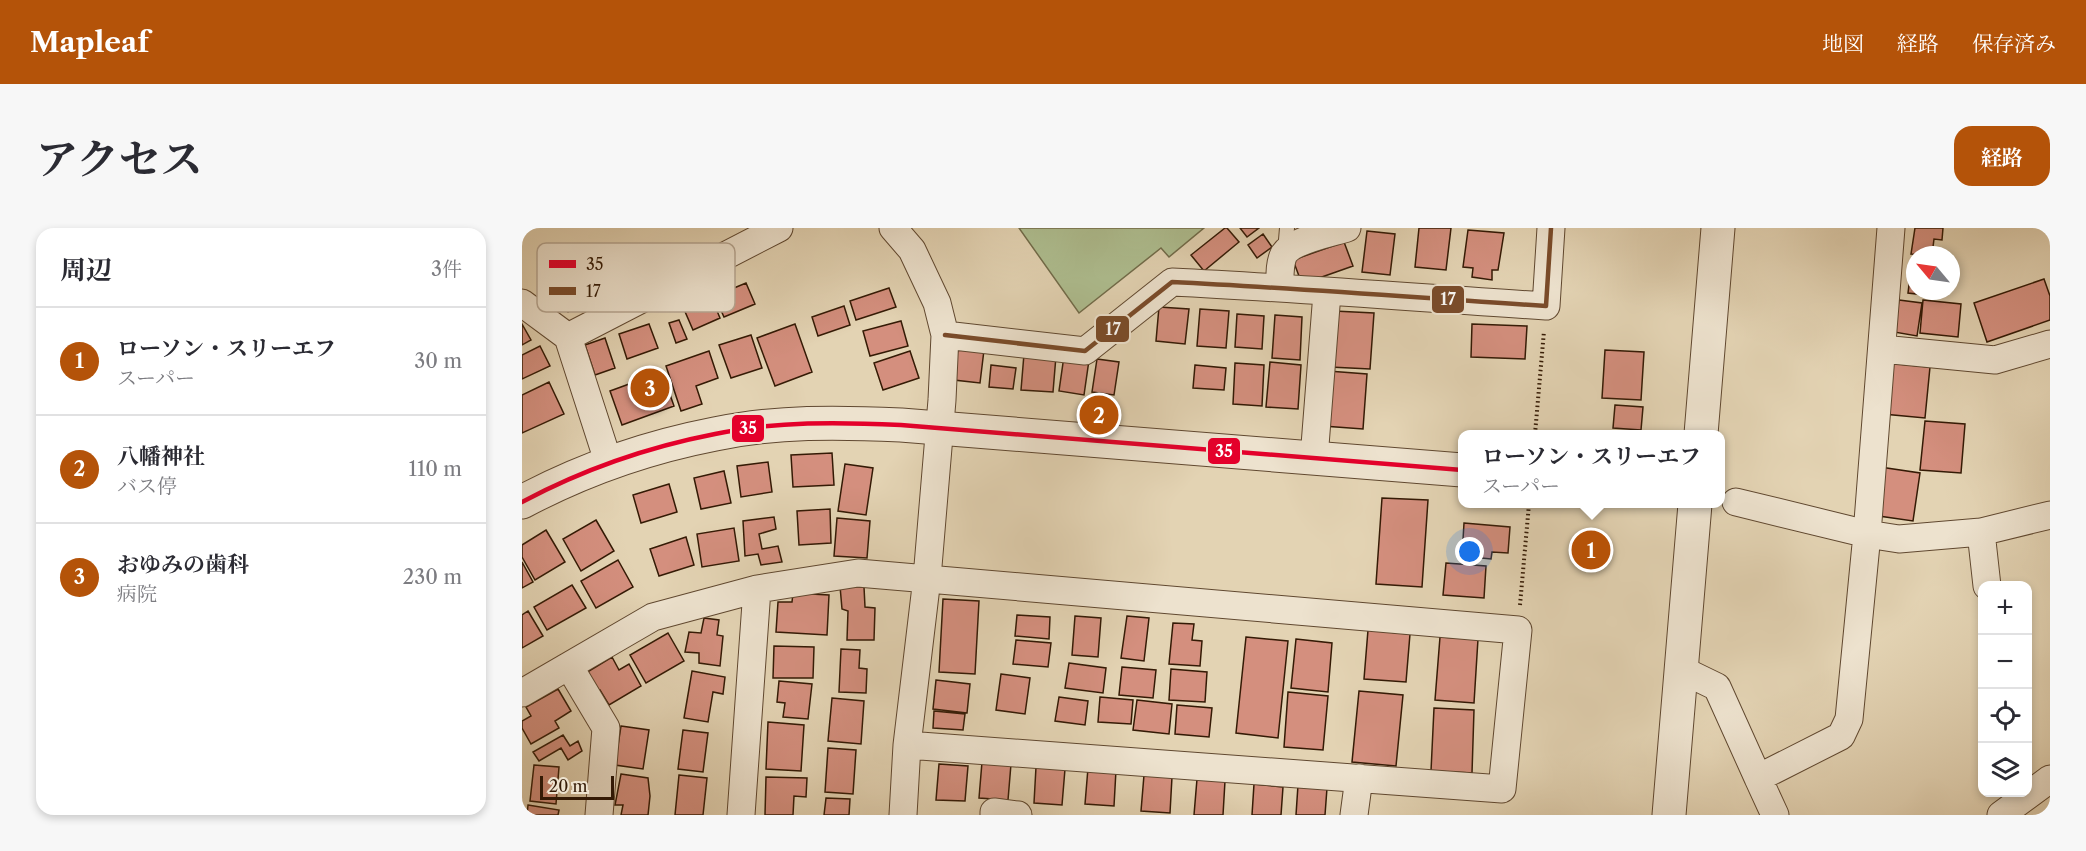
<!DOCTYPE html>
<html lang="ja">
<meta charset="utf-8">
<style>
:root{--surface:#fff;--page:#f7f7f7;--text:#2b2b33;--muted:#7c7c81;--line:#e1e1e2;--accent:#b45309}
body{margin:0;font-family:"Libre Caslon Text","Noto Serif JP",serif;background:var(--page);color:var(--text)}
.controls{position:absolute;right:18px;bottom:18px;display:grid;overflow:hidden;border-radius:12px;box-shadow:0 3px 9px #0003}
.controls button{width:54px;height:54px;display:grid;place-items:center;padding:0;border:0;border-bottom:2px solid var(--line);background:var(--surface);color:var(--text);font:30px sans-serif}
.compass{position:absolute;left:1384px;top:18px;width:54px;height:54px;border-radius:50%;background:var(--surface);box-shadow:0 3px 9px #0003;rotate:299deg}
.scale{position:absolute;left:18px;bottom:15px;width:74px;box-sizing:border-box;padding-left:6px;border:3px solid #341a05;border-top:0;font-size:16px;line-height:21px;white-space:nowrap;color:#341a05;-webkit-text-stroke:4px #ede2ce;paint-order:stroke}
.you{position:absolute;left:948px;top:324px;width:21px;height:21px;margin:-15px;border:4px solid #fff;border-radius:50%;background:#1a73e8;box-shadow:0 0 0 9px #1a73e833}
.badge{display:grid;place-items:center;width:39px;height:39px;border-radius:50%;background:var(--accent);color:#fff;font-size:20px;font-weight:700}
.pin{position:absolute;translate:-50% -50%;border:3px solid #fff;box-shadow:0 2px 6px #0006}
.popup{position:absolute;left:936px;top:202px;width:267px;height:78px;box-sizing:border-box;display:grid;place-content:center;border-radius:12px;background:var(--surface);filter:drop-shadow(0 2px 4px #0005);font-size:20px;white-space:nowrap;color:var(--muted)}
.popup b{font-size:22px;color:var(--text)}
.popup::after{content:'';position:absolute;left:50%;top:100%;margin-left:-12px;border:12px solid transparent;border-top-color:var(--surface)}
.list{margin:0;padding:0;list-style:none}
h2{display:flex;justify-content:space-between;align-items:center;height:78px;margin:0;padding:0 24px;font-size:26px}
h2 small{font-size:20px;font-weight:400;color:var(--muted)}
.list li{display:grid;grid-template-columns:39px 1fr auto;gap:18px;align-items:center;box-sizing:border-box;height:108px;padding:0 24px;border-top:2px solid var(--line)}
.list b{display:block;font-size:22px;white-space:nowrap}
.list p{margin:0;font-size:20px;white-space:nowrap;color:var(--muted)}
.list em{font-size:20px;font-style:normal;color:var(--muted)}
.icon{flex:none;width:33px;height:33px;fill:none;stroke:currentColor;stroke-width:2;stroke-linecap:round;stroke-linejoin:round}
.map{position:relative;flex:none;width:1528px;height:587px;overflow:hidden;border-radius:18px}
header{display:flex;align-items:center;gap:36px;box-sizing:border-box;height:84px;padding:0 30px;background:var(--accent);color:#fff}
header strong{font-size:28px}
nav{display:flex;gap:33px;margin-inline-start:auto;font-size:21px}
.intro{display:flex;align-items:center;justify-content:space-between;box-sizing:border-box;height:144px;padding:0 36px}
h1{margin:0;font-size:42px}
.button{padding:15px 27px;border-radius:18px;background:var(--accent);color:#fff;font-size:21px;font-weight:700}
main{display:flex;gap:36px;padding:0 36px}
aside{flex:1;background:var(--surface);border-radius:18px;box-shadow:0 3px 9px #0003}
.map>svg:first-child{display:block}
.green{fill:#aebe90;stroke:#716c4a;stroke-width:1.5}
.building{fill:#d48f7e;stroke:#341a05;stroke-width:1.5}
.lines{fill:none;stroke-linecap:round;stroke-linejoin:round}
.service-casing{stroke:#604830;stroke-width:16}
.minor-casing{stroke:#604830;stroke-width:29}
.tertiary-casing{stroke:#604830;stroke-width:35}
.path{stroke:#341a05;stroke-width:4;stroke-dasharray:1.5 3;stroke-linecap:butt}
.service{stroke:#ede2ce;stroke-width:14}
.minor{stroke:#ede2ce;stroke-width:27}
.tertiary{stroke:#ede2ce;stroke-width:33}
.bus-1-casing{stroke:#ede2ce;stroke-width:9}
.bus-2-casing{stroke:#ede2ce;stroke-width:9}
.bus-1{stroke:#e4002b;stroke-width:4.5}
.bus-2{stroke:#7a4b2a;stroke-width:4.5}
.key{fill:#ede2ce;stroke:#b6a692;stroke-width:1.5}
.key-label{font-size:16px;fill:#341a05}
.line-badge{stroke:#ede2ce;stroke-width:2}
.badge-label{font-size:16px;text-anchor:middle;font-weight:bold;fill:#fff}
</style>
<header>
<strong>Mapleaf</strong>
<nav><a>地図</a><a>経路</a><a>保存済み</a></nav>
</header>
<div class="intro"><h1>アクセス</h1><a class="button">経路</a></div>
<main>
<aside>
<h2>周辺<small>3件</small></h2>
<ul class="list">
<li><span class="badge">1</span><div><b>ローソン・スリーエフ</b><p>スーパー</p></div><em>30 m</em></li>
<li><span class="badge">2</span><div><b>八幡神社</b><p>バス停</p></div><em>110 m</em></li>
<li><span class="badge">3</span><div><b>おゆみの歯科</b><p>病院</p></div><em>230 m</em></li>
</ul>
</aside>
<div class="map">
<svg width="1528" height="587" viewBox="0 0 1528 587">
<rect width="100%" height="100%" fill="#e3d3b3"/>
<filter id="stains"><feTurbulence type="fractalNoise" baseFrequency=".00333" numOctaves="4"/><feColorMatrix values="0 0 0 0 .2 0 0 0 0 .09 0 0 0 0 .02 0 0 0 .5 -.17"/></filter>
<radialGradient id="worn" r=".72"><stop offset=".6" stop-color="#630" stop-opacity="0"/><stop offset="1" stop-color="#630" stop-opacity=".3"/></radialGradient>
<path class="green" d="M497 0H682L647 29 639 20 557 85Z"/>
<path class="building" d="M703 0H705L717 14 682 43 669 27Z
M718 0H737L725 9Z
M897 0H929L924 42 893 39Z
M1393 0H1421L1420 12 1412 11 1410 27 1389 26Z
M946 2 982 5 976 42H970V52L950 49 951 40 941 39Z
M845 3 873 6 868 47 840 44Z
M741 6 750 19 735 30 726 17Z
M822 14 831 38 780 56 771 32Z
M1390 33H1393V63H1420L1419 69 1386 65Z
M61 36 78 67 46 84 30 53Z
M207 50 212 60 224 55 233 76 202 89 188 58Z
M1522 51 1528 68V92L1465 114 1452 75Z
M185 59 198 90 171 102 158 72Z
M367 60 374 79 334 92 328 73Z
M1377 72 1400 75 1395 108 1372 104Z
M1401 72 1439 76 1436 109 1398 105Z
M322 78 328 97 296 108 290 89Z
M637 79 667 81 663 116 634 113Z
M678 81 707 83 704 120 675 118Z
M812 83 852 85 848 141 808 139Z
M715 86 742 88 740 121 713 119Z
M753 87 780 89 778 132 750 130Z
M157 92 165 111 154 115 147 95Z
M379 93 386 118 348 128 341 103Z
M0 96 9 112 0 117Z
M127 96 136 120 105 131 97 106Z
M273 96 290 144 253 158 235 110Z
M950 96 1005 98 1003 131 949 129Z
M229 107 240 140 209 150 197 117Z
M83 110 93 140 73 147 63 117Z
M18 118 28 138 0 151V127Z
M436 119 462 122 458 155 432 152Z
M1083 122 1122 124 1119 172 1080 170Z
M187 123 196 150 174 158 180 176 159 183 144 138Z
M388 123 397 150 361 162 352 135Z
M502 126 534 128 531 164 499 162Z
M542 128 567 132 562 167 537 163Z
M575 131 597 134 592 167 570 164Z
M748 134 779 137 776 181 744 179Z
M713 135 742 137 740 178 711 176Z
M1366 135 1408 139 1403 190 1361 186Z
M469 137 494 140 491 161 467 159Z
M673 137 704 140 702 162 671 160Z
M806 143 845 146 841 201 801 198Z
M140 144 152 178 100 197 88 163Z
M27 154 42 186 0 205V167Z
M1093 177 1121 179 1119 202 1091 200Z
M1403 193 1443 196 1439 245 1398 242Z
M310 225 312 257 271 259 269 227Z
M246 234 250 264 219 269 215 238Z
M323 236 351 240 344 287 316 283Z
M1358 239 1398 245 1391 293 1350 287Z
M202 243 209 275 179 281 172 250Z
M147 256 155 284 119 295 111 267Z
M860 270 906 272 900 359 854 356Z
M308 281 309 315 277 317 275 283Z
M252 289 254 301 237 306 240 321 256 318 260 334 239 337 236 326 223 328 221 293Z
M315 290 348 293 345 330 312 328Z
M74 292 92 323 59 343 41 311Z
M942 295 988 299 986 325 970 324 969 331 940 328Z
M212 300 217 333 180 339 175 306Z
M24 302 43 334 13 352 0 329V317Z
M164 309 172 337 137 348 128 321Z
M96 332 111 359 74 380 59 353Z
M0 334 11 354 0 360Z
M924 335 964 338 962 370 921 367Z
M50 357 64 380 25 402 12 379Z
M318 358 342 359 343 379 353 380 352 412H325L326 383 320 381Z
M271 365 307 367 305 407 254 404 256 374H270Z
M421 371 457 373 453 446 417 444Z
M6 383 21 408 0 420V387Z
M495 387 528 389 527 411 493 408Z
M553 388 579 390 576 429 550 427Z
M605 388 627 390 622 433 599 430Z
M182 390 197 392 195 407 201 408 198 438 177 435V425L163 424 167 404 179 405Z
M651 395 672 396 670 412 680 413 678 438 647 436Z
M846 402 888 406 884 454 842 451Z
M146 405 162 433 124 455 108 427Z
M724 409 766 413 756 510 714 505Z
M918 409 956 411 952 475 913 472Z
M774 411 810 415 806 464 769 460Z
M494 412 529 415 526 439 491 436Z
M252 418 292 419 291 450H251Z
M319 421 338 422 337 440 345 441 344 465 317 464Z
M90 429 97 442 107 436 119 458 87 477 78 462 73 465 62 446Z
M547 435 584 440 581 465 543 460Z
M600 439 634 442 631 470 597 467Z
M649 441 685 444 683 474 647 472Z
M170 443 203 449 201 466 191 464 186 494 162 490Z
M479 446 508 450 503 486 474 482Z
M414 452 448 456 445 485 411 481Z
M257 453 290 456 286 491 261 489 263 475 255 474Z
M36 461 49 483 33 493 37 500 9 516 0 500V493L9 488 4 479Z
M837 463 881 467 874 538 830 534Z
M766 464 806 468 801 522 762 519Z
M537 469 566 473 563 497 533 493Z
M578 469 611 472 609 496 576 494Z
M310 470 342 473 339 516 306 513Z
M615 472 650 476 647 506 611 502Z
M655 477 690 480 687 509 653 506Z
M912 480 952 482 950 545 909 543Z
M412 483 443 486 441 502 411 500Z
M246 494 282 497 279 543 244 541Z
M99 498 127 502 121 541 93 537Z
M161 502 186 505 181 544 156 541Z
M41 507 48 518 56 513 60 523 46 532 39 520 17 533 11 524Z
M306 520 334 522 331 566 303 564Z
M460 534 489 536 486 572 457 570Z
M417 536 446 538 443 573 414 572Z
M12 537 37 539 34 576 8 573Z
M514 539 543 541 540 577 512 575Z
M566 540 594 542 592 578 563 576Z
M99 546 126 550 128 568 126 587H99L101 577H93Z
M157 547 185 550 181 587H153Z
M622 547 650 549 648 585 619 583Z
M244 549 285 550 284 569 272 568 271 587H243Z
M675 551 703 553 701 587H672Z
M732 556 761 559 759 587H730Z
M776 557 805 560 803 587H774Z
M304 570 328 571 327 587H302Z
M6 577 37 582 36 587H5Z"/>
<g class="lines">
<defs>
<path id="service" d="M763 24 765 0"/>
<path id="minor" d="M371 0 390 22 415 75 423 107 420 172 405 350 385 517 381 587
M758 60C758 49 757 36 762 26 771 12 809 5 825 0
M0 75 46 109 87 236
M423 107 563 123 650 54C775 60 900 70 1024 78L1029 0
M46 109 257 0
M1360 121 1473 132 1528 116
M792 230 805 65
M1214 274 1345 306 1377 311 1459 304 1528 287
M1459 304 1465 358
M47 438 84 500 77 587
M1160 442 1195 459 1236 550
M0 465 131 389 235 361 336 345 996 402 980 561 385 517
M219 587 235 361
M472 587V584L496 587
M832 587 837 550
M1253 587 1236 550 1319 508 1327 491 1345 306 1369 0
M1479 587 1528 551"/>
<path id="tertiary" d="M1179 206 1196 0
M0 274C60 242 126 219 193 206 254 193 317 194 379 197L940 242
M1147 587 1173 276"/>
</defs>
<use href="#service" class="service-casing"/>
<use href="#minor" class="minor-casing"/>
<use href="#tertiary" class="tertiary-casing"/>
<path class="path" d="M1013 206 1022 103
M998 377 1007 276"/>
<use href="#service" class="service"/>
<use href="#minor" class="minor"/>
<use href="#tertiary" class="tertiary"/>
<defs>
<path id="bus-1" d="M0 274C60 242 126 219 193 206 254 193 317 194 379 197L940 242"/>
<path id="bus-2" d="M423 107 563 123 650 54C775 60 900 70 1024 78L1029 0"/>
</defs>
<use href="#bus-1" class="bus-1-casing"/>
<use href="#bus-2" class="bus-2-casing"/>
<use href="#bus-1" class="bus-1"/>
<use href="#bus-2" class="bus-2"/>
</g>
<rect x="15" y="15" width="198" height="69" rx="9" class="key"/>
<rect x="27" y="32" width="27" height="8" fill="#e4002b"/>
<rect x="27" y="59" width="27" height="8" fill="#7a4b2a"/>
<g class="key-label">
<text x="64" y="42">35</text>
<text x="64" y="69">17</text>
</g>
<g class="line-badge">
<rect x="909" y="57" width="34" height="29" rx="6" fill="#7a4b2a"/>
<rect x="573" y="87" width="35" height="28" rx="6" fill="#7a4b2a"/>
<rect x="209" y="186" width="34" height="29" rx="6" fill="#e4002b"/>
<rect x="685" y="209" width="34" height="28" rx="6" fill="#e4002b"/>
</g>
<g class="badge-label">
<text x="926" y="77">17</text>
<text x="591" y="107">17</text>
<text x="226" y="206">35</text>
<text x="702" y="229">35</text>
</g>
<rect width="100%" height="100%" filter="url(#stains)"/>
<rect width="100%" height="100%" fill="url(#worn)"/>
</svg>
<div class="controls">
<button>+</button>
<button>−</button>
<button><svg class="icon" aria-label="locate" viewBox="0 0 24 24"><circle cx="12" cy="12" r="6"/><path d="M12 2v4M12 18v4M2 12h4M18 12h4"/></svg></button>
<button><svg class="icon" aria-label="layers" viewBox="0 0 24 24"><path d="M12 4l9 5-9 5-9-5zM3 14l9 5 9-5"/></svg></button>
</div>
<svg class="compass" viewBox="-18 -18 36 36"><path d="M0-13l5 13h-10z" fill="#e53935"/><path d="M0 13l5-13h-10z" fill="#7c7c81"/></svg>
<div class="scale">20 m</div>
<div class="you"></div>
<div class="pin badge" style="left:1069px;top:322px">1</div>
<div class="popup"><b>ローソン・スリーエフ</b>スーパー</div>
<div class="pin badge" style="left:577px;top:187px">2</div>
<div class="pin badge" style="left:128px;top:160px">3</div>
</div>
</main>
